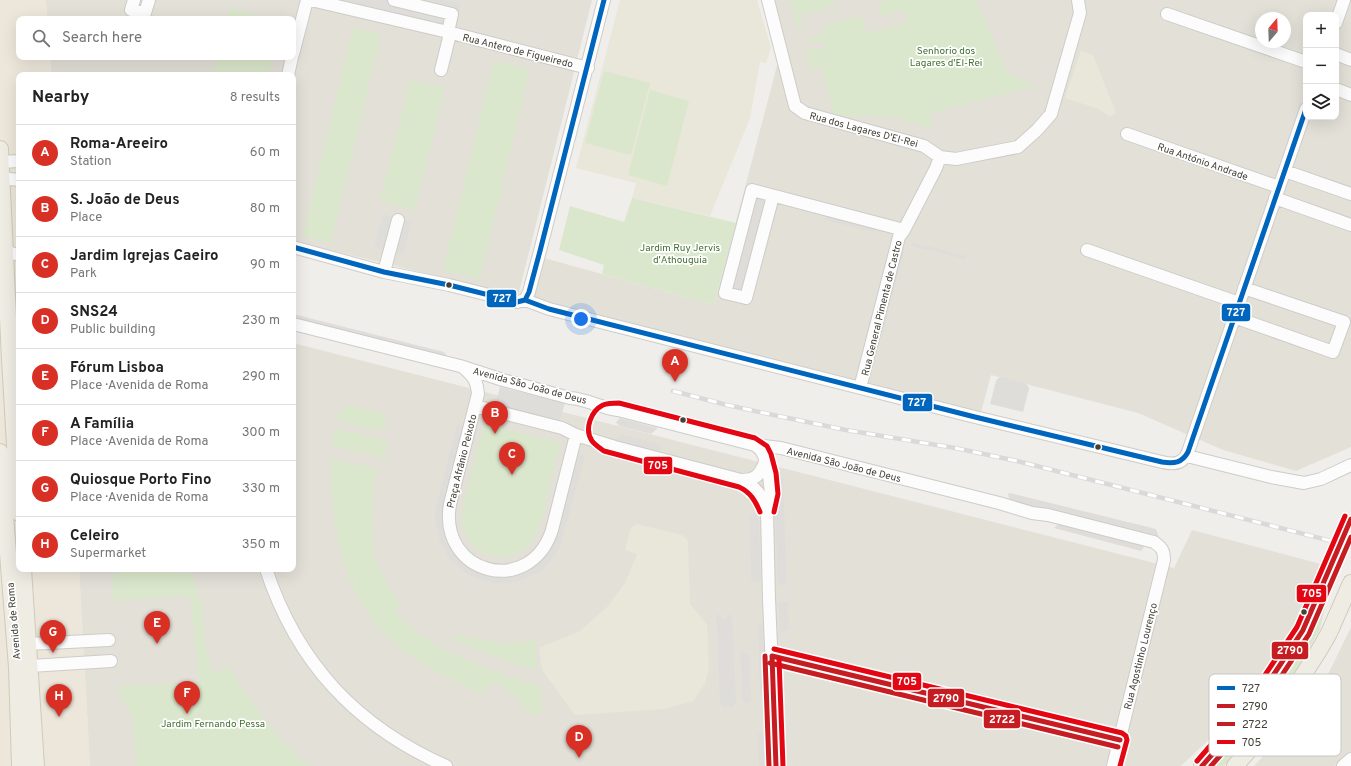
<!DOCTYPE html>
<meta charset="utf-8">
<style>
:root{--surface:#fff;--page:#f2f2f2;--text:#222;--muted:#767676;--line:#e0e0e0;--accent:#d93025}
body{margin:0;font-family:Overpass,sans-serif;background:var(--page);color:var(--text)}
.controls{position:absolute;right:12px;top:12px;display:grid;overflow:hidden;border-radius:8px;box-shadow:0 4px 16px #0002}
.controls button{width:36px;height:36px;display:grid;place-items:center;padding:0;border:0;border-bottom:1px solid var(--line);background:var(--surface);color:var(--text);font:20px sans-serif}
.compass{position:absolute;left:1255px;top:12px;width:36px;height:36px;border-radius:50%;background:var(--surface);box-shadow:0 4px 16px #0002;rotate:19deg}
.you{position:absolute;left:581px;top:319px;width:14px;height:14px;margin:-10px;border:3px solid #fff;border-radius:50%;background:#1a73e8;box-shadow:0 0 0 6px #1a73e833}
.badge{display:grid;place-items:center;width:26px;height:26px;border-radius:50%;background:var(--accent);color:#fff;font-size:13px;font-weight:700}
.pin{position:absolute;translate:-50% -33px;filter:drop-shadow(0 1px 2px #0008)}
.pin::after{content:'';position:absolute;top:21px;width:14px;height:12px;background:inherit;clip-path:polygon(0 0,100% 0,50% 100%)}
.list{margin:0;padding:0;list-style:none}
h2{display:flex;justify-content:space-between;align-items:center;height:52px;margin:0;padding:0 16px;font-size:17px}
h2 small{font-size:13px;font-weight:400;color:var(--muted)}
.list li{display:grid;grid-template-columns:26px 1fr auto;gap:12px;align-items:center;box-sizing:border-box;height:56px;padding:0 16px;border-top:1px solid var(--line)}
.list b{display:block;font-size:15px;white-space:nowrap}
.list p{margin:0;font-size:13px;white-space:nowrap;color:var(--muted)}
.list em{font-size:13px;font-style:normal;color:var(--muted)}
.icon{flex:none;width:22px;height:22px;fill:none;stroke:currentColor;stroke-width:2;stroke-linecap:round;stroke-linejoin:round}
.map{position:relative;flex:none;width:1351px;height:766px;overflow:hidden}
.search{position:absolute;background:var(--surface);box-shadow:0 4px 16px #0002;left:16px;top:16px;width:280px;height:44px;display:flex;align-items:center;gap:10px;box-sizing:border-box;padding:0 14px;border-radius:8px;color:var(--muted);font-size:15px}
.panel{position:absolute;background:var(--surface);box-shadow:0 4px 16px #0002;left:16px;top:72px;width:280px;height:500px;border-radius:8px}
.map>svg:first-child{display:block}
.residential{fill:#e3e0d8;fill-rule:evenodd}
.commercial{fill:#ede7db}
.education{fill:#e9e6da}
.green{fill:#dbe7cc}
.parking{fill:#deddda}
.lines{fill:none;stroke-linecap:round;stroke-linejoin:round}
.minor-casing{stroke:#cdccc8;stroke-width:14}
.major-casing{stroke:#d0cab9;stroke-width:18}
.minor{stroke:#fdfcfc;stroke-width:12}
.major{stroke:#efece4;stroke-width:16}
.rail-casing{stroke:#d9d9d8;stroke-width:4.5}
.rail{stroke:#fff;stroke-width:3;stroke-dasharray:9;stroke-linecap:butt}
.major-bridge-casing{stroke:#d0cab9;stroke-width:18;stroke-linecap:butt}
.major-bridge{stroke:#efece4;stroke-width:16}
.bus-1-casing{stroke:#fff;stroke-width:8}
.bus-2-casing{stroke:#fff;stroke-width:8}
.bus-3-casing{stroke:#fff;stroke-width:8}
.bus-4-casing{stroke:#fff;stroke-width:8}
.bus-1{stroke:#0065bd;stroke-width:5}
.bus-2{stroke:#c61d23;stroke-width:5}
.bus-3{stroke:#c61d23;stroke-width:5}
.bus-4{stroke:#e30613;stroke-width:5}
.bus-dot{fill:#444037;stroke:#fff;stroke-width:1.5}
.labels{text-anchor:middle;stroke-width:3.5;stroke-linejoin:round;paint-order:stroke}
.street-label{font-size:10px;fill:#444037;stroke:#fff}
.park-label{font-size:10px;fill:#436f30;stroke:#fff}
.key{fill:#fff;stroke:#c7c6c3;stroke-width:1}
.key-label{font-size:11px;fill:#444037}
.line-badge{stroke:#fff;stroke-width:1.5}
.badge-label{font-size:11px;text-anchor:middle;font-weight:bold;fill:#fff}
</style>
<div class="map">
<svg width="1351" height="766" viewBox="0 0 1351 766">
<rect width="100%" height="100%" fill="#efeeea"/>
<path class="residential" d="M46 0H592L518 296 293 241V75H51L50 57H293V19H47Z
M775 0H1351V447L1296 471 1223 450 1138 413 991 375 981 412 532 301 544 258 714 305 784 39ZM1306 15H1336V117H1306ZM1261 18H1285V42H1261Z
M293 343 1174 568 1192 530 1321 564 1288 641 1243 707 1181 766H90L79 569H293Z
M1351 627V752L1335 766H1254L1316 699Z"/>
<path class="commercial" d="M0 0H46L47 19H19V57H50L51 75H19V569H79L90 766H0Z"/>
<path class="education" d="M620 0H757L771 48 766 63 760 62 750 118 710 216 632 198 636 183 576 168Z
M1081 51 1093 55 1116 113 1110 117 1099 109 1065 98Z
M637 524 682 535 688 541 690 604 707 625 709 668 705 684 693 701 663 709 575 715 542 670 539 648 580 631 608 606 625 583 637 554 625 550 631 527Z"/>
<path class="green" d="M791 0H838L833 1 834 6 800 15 802 27 798 28Z
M886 0H976L1008 74 1035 86 931 113 930 128 890 116H840L834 114 822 67 811 70 805 49H824V41L805 40 806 39 826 33 824 25 862 16 867 33 908 23 905 10 881 16 878 2Z
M229 8 272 19H226Z
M353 27 381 34 331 243 303 236Z
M216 57H273L268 75H212Z
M494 61 530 70 501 189 504 193 498 202 480 279 443 270Z
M604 71 650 83 631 155 585 143Z
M410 80 445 88 415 210 380 201Z
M650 90 689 101 667 186 628 175Z
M632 198 736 223 714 305 602 274 604 265 559 250 570 206 624 222Z
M347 405 386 414V419L384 430H373L337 420 339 412Z
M484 424 561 443C556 462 551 481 546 500 543 515 541 531 531 543 513 566 473 559 464 531 461 523 461 515 463 507Z
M335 428 388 441 384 458 330 445Z
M330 459 376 468 372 512V533L375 558 387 584 399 602 397 615C404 621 411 627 418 633 455 659 499 674 542 687L541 712 531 716 515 696 499 683 487 686 482 694C456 682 429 669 405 652 400 649 396 644 391 640 341 594 331 524 330 459Z
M151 569H177L186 571 194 577 203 610 204 635 212 673 228 667C252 702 276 740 309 766H136L133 717 120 698 119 686 199 683 190 596 113 601 112 582 115 574 120 571Z
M1324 599 1327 600 1320 629 1285 690 1241 748 1224 766H1213L1234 742 1277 688 1313 625Z
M455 635 511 644 536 639V670L514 664 467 645 452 638Z"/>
<path class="parking" d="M303 0H444L461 4 454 37Z
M755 197 768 200 742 291 730 288Z
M827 211 878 225 874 232 825 220Z
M383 214 412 222 403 255 374 247Z
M912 242 966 256 965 259 911 246Z
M900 251 904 252 883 332 880 331Z
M293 314 444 352 447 357 293 318Z
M635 324 834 374 833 378 634 327Z
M1002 377 1025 383 1028 386 1029 389 1023 412 990 404 996 381 998 378Z
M500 387 565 403 559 424 495 408Z
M620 418 658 428 651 434 619 426 616 422Z
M457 424 466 426 444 521 479 570 537 562 575 454 585 456 561 544 557 553 543 570 525 579 516 582 495 583 475 578 466 573 450 560 440 542 435 522V512Z
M473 428 477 429 457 506 456 521 459 535 466 547 477 556 490 562 504 563 518 560 529 554 539 542 545 528 565 451 568 452 549 529 538 550 512 565 482 563 463 549 452 521Z
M621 434 659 444 662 448 657 452 614 442Z
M774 477H783L787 584 778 585Z
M1010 493 1156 529 1160 540 1010 502 1008 494Z
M758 510 761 579 754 583 751 579 749 515Z
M1060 522 1147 543 1141 551 1054 528Z
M779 602H788L789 629 780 634Z
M716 612 724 620 732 612 736 703 731 708 728 705 725 708 720 704Z
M762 622 764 665 765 698 760 693 758 627Z
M740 650 749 655 751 701 748 704 742 699Z
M810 657 1093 726V729L809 661Z
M757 733H767L768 766H759Z"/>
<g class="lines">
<defs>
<path id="minor" d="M134 0 131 10 145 13 149 0
M311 0 448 32 588 68
M394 0 452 14 448 32 449 38 441 70
M768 0 795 106 805 113 924 146 940 157 956 159 1018 147 1037 130 1051 114 1080 13 1078 0
M1167 14 1306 62
M1336 23 1344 0
M293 54 307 0
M1336 54 1351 60
M288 75 292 57
M1336 89 1351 95
M1127 134 1279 187
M1 162 19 161
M1285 171 1351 194
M1 178 19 180
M773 196 746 298 725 293 752 190 904 230
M1275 198 1351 225
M293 247 384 272 449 285 517 302 525 300 549 309 975 417 1162 462C1174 465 1183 464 1188 452L1306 109
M0 250 19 255
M1087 250 1239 303
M384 272 398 220
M525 300 529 292 540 251 604 0
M1234 317 1333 352 1344 322 1244 288
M293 324 460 366 503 380 570 398C587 399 601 408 618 410L755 445 781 448 999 503 1032 513 1048 515 1154 542C1162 548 1164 550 1164 560L1113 766
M464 368C474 377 477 381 478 394L450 504C438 575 530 598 552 530L576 435
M860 388 899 237 904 230 936 168 940 157
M475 406 562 428 576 435 615 447 741 480C757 487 761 495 767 511
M755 445 761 450 764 456 769 475 771 494 767 511 769 599 776 766
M1187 456 1271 477 1304 483 1321 479 1351 465
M741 480C756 480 760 475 765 462
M266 569C297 663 356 726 446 766
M28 644 109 640
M772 656 1120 740
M30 666 111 661
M1343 766 1351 759"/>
<path id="major" d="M0 149 10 359 19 513
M0 452 17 667 20 766
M23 569 36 766
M1202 766 1249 712 1303 630 1325 580
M1235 766 1271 725 1318 652 1329 633 1351 583"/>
</defs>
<use href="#minor" class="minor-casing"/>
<use href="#major" class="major-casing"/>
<use href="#minor" class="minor"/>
<use href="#major" class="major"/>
<defs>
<path id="rail" d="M673 391 727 405 783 417 846 430 955 448 1017 461 1351 546"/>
</defs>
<use href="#rail" class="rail-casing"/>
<use href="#rail" class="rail"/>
<defs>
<path id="major-bridge" d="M1325 580 1351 519"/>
</defs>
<use href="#major-bridge" class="major-bridge-casing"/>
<use href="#major-bridge" class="major-bridge"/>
<defs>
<path id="bus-1" d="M293 247 384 272 449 285 517 302 525 300 549 309 975 417 1162 462C1174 464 1182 463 1188 452L1306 109
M525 300 529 292 540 251 604 0"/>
<path id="bus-2" d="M772 656 1120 740
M772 656 776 766
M1202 766 1249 712 1303 630 1351 519"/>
<path id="bus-3" d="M765 656 769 766
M770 663 1118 747
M1211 766 1255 716 1309 634 1351 537"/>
<path id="bus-4" d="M760 512C755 500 750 492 739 487L604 451C600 448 595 445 592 441 584 429 591 411 603 405 608 403 614 403 619 403L755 438 767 446 771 454 776 473 778 494 774 512
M774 649 1122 733 1126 736 1127 740 1120 766
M779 659 783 766
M1197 761 1243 708 1297 627 1345 516"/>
</defs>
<use href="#bus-1" class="bus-1-casing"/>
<use href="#bus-2" class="bus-2-casing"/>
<use href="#bus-3" class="bus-3-casing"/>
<use href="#bus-4" class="bus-4-casing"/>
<use href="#bus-1" class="bus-1"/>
<use href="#bus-2" class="bus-2"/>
<use href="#bus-3" class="bus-3"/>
<use href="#bus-4" class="bus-4"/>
</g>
<g class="bus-dot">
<circle cx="449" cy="285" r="3.5"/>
<circle cx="683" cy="420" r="3.5"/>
<circle cx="1098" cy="447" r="3.5"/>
<circle cx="1304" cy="612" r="3.5"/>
</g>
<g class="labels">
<g class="street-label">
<text transform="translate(518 50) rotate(14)" y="4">Rua Antero de Figueiredo</text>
<text transform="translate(864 129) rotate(15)" y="4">Rua dos Lagares D'El-Rei</text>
<text transform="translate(1203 161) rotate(19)" y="4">Rua António Andrade</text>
<text transform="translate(881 308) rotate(-76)" y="4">Rua General Pimenta de Castro</text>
<text transform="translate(530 385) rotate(15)" y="4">Avenida São João de Deus</text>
<text transform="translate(461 461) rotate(-76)" y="4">Praça Afrânio Peixoto</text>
<text transform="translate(844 464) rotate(14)" y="4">Avenida São João de Deus</text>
<text transform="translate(13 621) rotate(-95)" y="4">Avenida de Roma</text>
<text transform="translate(1140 656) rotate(-76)" y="4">Rua Agostinho Lourenço</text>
</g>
<g class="park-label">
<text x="946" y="54">Senhorio dos<tspan x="946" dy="12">Lagares d'El-Rei</tspan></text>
<text x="680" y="251">Jardim Ruy Jervis<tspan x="680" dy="12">d'Athouguia</tspan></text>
<text x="213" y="727">Jardim Fernando Pessa</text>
</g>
</g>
<rect x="1209" y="674" width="132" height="82" rx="6" class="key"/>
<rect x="1217" y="686" width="18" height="4" fill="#0065bd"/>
<rect x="1217" y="704" width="18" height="4" fill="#c61d23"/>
<rect x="1217" y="722" width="18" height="4" fill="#c61d23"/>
<rect x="1217" y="740" width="18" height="4" fill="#e30613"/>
<g class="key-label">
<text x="1242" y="692">727</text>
<text x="1242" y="710">2790</text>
<text x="1242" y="728">2722</text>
<text x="1242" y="746">705</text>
</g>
<g class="line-badge">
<rect x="486" y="289" width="31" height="19" rx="4" fill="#0065bd"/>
<rect x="1221" y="303" width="30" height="19" rx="4" fill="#0065bd"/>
<rect x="902" y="393" width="31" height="19" rx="4" fill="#0065bd"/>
<rect x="643" y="456" width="30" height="19" rx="4" fill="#e30613"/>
<rect x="1296" y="584" width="31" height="19" rx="4" fill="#e30613"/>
<rect x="1271" y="641" width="38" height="19" rx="4" fill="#c61d23"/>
<rect x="892" y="672" width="30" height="19" rx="4" fill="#e30613"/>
<rect x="927" y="688" width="38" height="20" rx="4" fill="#c61d23"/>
<rect x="983" y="709" width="38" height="20" rx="4" fill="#c61d23"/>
</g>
<g class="badge-label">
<text x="502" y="302">727</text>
<text x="1236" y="316">727</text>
<text x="917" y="406">727</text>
<text x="658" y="469">705</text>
<text x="1312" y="597">705</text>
<text x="1290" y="654">2790</text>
<text x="907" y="685">705</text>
<text x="946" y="702">2790</text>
<text x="1002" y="723">2722</text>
</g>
</svg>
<div class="controls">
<button>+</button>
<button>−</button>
<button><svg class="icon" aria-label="layers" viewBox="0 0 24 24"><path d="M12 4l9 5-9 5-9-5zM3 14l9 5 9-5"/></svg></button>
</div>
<svg class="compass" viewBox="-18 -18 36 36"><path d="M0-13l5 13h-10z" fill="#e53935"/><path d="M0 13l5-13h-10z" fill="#767676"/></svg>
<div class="you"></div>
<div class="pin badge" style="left:675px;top:382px">A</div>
<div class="pin badge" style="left:495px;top:434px">B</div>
<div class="pin badge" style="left:512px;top:475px">C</div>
<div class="pin badge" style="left:579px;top:758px">D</div>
<div class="pin badge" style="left:157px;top:644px">E</div>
<div class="pin badge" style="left:187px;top:714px">F</div>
<div class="pin badge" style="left:53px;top:653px">G</div>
<div class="pin badge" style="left:59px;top:717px">H</div>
<div class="search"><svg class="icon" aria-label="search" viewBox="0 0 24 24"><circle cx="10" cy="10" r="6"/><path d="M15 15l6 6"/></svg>Search here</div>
<section class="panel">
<h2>Nearby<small>8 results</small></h2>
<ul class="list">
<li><span class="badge">A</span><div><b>Roma-Areeiro</b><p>Station</p></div><em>60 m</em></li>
<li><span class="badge">B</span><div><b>S. João de Deus</b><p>Place</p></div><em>80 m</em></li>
<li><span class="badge">C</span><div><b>Jardim Igrejas Caeiro</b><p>Park</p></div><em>90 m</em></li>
<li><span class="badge">D</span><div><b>SNS24</b><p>Public building</p></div><em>230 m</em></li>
<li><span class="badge">E</span><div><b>Fórum Lisboa</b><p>Place · Avenida de Roma</p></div><em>290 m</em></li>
<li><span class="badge">F</span><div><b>A Família</b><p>Place · Avenida de Roma</p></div><em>300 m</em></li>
<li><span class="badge">G</span><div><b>Quiosque Porto Fino</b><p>Place · Avenida de Roma</p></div><em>330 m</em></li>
<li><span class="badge">H</span><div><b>Celeiro</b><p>Supermarket</p></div><em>350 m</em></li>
</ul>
</section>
</div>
